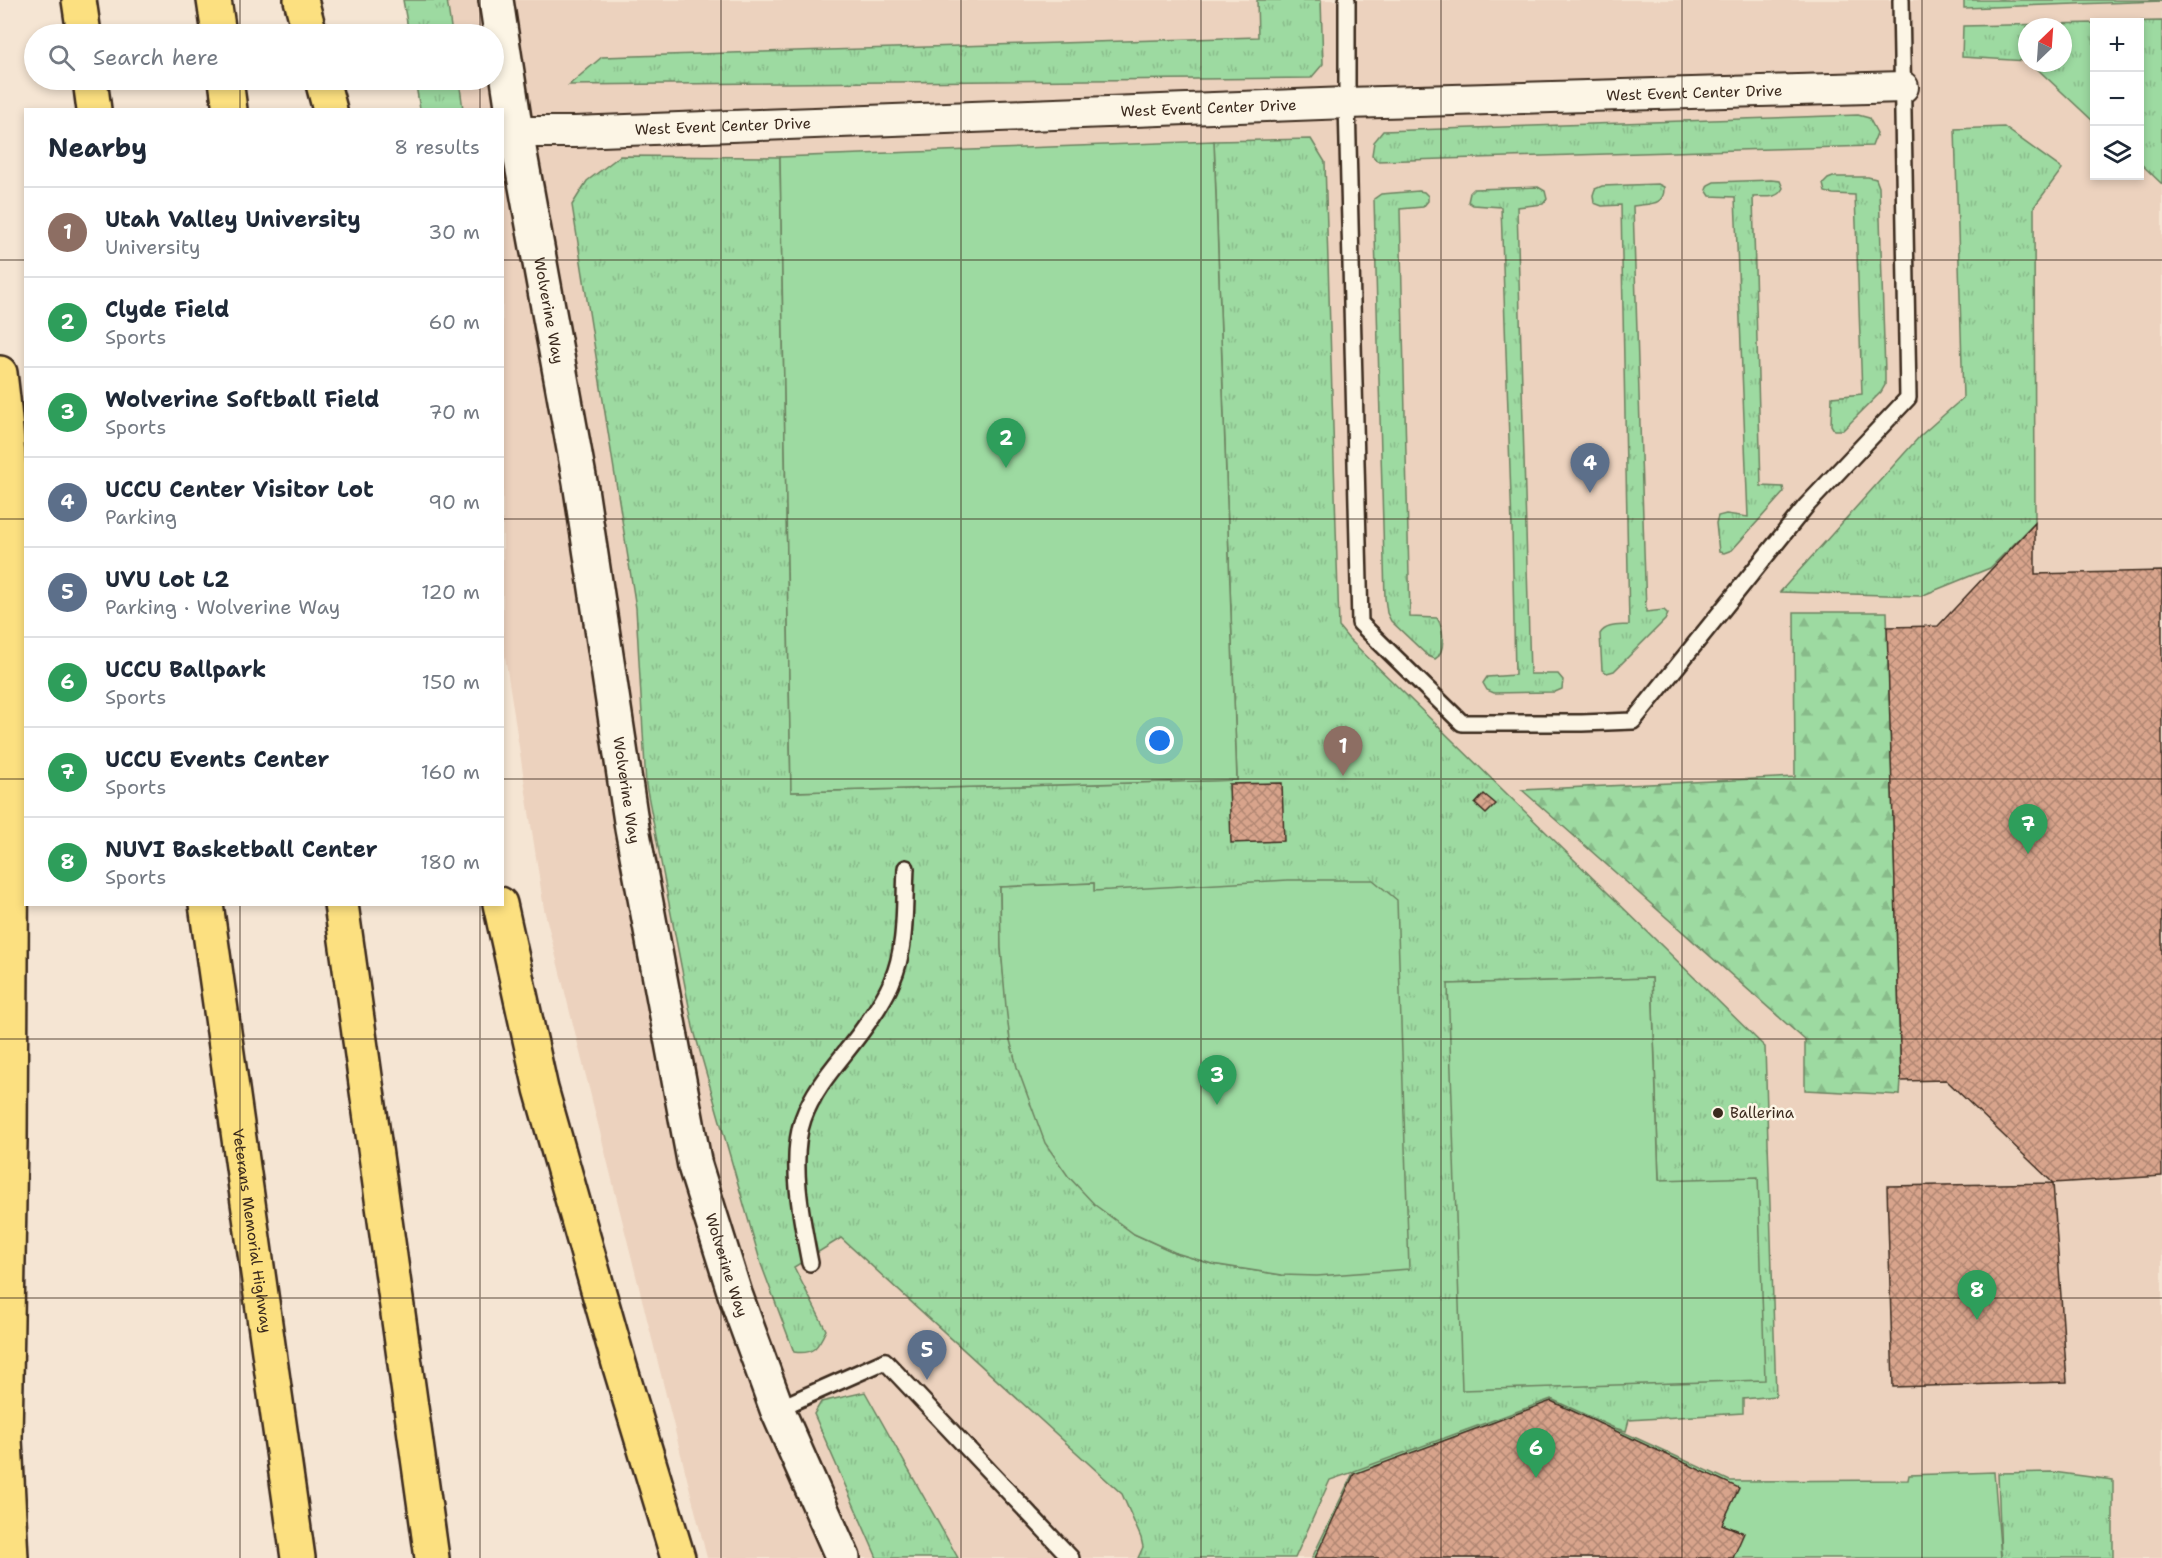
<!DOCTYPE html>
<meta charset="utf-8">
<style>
:root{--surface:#fff;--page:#f2f2f3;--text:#1f2937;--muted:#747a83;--line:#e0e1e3;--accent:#db2777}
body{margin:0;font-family:"Shantell Sans",sans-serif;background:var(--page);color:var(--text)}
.controls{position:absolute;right:18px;top:18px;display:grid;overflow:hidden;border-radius:0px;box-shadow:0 3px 9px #0003}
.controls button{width:54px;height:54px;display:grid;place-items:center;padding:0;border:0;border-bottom:2px solid var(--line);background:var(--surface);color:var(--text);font:30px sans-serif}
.compass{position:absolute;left:2018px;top:18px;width:54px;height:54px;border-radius:50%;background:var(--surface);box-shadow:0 3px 9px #0003;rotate:25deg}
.you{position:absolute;left:1160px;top:741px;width:21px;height:21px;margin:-15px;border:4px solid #fff;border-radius:50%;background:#1a73e8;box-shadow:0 0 0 9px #1a73e833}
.badge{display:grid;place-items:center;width:39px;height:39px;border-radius:50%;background:var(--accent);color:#fff;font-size:20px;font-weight:700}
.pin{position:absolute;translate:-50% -50px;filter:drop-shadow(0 2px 3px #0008)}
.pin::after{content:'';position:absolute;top:32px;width:21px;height:18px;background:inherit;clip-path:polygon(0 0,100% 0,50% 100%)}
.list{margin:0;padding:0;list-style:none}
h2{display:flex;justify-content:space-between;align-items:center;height:78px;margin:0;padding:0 24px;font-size:26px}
h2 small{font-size:20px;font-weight:400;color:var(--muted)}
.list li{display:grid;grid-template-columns:39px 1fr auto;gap:18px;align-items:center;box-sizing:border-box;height:90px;padding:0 24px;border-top:2px solid var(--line)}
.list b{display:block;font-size:22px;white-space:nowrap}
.list p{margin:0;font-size:20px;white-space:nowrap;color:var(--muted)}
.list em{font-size:20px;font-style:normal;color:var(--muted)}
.icon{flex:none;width:33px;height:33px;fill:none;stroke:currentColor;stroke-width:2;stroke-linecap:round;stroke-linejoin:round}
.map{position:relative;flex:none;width:2162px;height:1558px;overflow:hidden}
.search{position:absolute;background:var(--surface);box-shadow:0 3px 9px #0003;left:24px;top:24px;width:480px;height:66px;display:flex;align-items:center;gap:15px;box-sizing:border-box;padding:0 21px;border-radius:33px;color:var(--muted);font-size:22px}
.panel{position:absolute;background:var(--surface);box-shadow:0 3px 9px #0003;left:24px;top:108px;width:480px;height:798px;border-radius:0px}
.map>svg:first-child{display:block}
.built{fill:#ecd2be;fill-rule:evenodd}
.grass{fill:url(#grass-tufts);stroke:#6c8260;stroke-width:1.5;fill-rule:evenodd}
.forest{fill:url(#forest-firs);stroke:#6c8260;stroke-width:1.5}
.garden{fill:#9ddaa1;stroke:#6c8260;stroke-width:1.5}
.building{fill:url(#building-cross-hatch);stroke:#3b2a1e;stroke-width:1.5}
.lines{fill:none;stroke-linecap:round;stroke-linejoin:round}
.lane-casing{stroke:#3b2a1e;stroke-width:20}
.street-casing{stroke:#3b2a1e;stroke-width:34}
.secondary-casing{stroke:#3b2a1e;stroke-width:38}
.highway-casing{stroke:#3b2a1e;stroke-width:38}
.lane{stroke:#fcf5e5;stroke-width:15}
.street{stroke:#fcf5e5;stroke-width:30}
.secondary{stroke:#fcf5e5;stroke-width:33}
.highway{stroke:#fce080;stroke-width:33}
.grid{fill:none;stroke:#3b2a1e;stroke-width:1.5;stroke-opacity:0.55}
.poi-dot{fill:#3b2a1e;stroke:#fcf5e5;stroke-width:2}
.labels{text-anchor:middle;stroke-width:5;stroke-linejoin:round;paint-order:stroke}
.street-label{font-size:15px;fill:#3b2a1e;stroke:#fcf5e5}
.poi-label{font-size:15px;fill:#3b2a1e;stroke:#fcf5e5;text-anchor:start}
</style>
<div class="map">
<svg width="2162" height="1558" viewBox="0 0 2162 1558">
<defs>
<pattern id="grass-tufts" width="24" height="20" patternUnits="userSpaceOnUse" patternTransform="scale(1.5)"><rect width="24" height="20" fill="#9ddaa1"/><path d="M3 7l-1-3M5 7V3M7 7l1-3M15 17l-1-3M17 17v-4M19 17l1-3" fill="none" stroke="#88bb8a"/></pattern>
<pattern id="forest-firs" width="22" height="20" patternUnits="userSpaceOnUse" patternTransform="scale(1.5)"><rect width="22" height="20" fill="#9ddaa1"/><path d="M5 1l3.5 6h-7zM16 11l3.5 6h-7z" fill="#88bb8a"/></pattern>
<pattern id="building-cross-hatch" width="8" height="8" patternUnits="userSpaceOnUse" patternTransform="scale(1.5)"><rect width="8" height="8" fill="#d8a48c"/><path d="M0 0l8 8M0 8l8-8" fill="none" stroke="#b08672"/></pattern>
</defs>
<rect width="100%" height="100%" fill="#f5e5d3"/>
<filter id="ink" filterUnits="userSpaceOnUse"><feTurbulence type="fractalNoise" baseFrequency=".0167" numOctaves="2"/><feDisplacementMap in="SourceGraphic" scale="12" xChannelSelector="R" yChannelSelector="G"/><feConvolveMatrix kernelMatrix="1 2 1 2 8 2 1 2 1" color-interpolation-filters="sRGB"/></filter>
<g filter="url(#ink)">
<path class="built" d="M403 0H2162V1558H707L544 909 503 643 502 110 420 109 415 80H494V34H409ZM2094 22H2140V176H2094ZM2027 27H2063V63H2027Z"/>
<path class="grass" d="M403 0H447L452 34H409Z
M1257 0H1321L1323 64 1311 78 569 85 602 57 1258 37Z
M1964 0H2162V1L1964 8Z
M2162 21V184L2140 163V22H2103Z
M2094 23V122L2031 63H2063V27H2027V61L1962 57 1963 26Z
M415 80H459L463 109H420Z
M1858 115 1869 118 1877 133 1872 146 1377 161 1372 155 1374 142 1383 131Z
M2004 127 2062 169 2034 207 2035 523 1990 568 1921 596 1780 592 1920 436 1963 398 1955 129Z
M1311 139 1325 162 1339 627 1348 638 1765 1047 1776 1396 1743 1399V1413L1629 1420 1626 1431 1603 1425 1408 1453 1330 1480 1295 1558H1138L1143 1547 1141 1538 1122 1494 841 1238 794 1267 826 1330C818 1347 814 1355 794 1352L761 1264 693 1027 646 785 636 608 572 205 587 181 620 156 780 157 791 792 1237 780 1214 141ZM1094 883V891L1282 1275 1212 1264 1176 1253 1134 1234 1010 1040 1001 948 1000 887ZM1652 978 1659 1180 1448 984Z
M1833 177H1868L1876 179 1879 187 1885 373V385L1881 392 1843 430H1834L1831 425 1832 397 1862 394 1855 195 1833 194 1825 192 1823 184 1828 179Z
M1771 180 1780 181 1783 188C1777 200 1764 196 1753 197L1761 486 1783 487 1784 492 1732 550 1724 553 1719 552 1716 523 1718 516 1726 514 1748 517 1735 197 1710 196 1706 190 1708 185 1714 182Z
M1658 184 1664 187C1665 207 1648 203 1633 206L1646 612 1664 610 1668 614 1665 620 1614 671 1607 673 1602 670 1600 634C1606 624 1620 626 1629 625L1621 205 1602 206 1594 203 1593 195 1595 189 1602 186Z
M1538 187 1545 191 1547 199 1543 204 1517 207 1530 674H1558L1563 680 1562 689 1555 692 1494 693 1487 690 1483 683 1487 677 1515 675 1512 527 1501 207 1473 205 1468 202 1470 193 1474 189Z
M1419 191 1424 192 1428 196V201L1423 207 1400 209 1410 617 1437 618C1444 628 1446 652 1435 659L1428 656 1391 621 1387 613 1385 598 1374 199 1381 194Z
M865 1392 958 1558H877L814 1414 821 1402Z
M2053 1472 2113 1480V1558H2001L1998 1473Z"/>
<path class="forest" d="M1794 612H1887L1901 1081 1900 1095 1805 1090V1040L1522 790 1795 777Z"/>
<path class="garden" d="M1214 141 1237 780 791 792 780 157Z
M1288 880H1373L1397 900 1409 1269 1317 1276 1282 1275 1212 1264 1176 1253 1134 1234 1095 1205 1068 1176 1045 1143 1017 1067 1010 1040 1006 1007 1001 948 1000 887 1094 883V891Z
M1652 978 1659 1180 1758 1177 1765 1380 1462 1390 1448 984Z
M1551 1399 1730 1481 1908 1480 1909 1475 1994 1472 2001 1558H1312L1354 1471Z"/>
<path class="building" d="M2035 523V574L2162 571V1176L2053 1183 1946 1080 1901 1081 1887 627 1938 626Z
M1282 783 1284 841 1231 843 1229 784Z
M1484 794 1496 804 1486 814 1475 804Z
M2053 1183 2067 1382 1893 1387 1887 1186Z
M1551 1401 1739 1488 1722 1524 1744 1533 1733 1558H1315L1354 1474Z"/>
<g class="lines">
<defs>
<path id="lane" d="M1347 0V103L1360 623 1462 723H1582L1633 721 1806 506 1908 398 1901 0
M810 1263C802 1222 789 1159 803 1119 816 1083 843 1058 864 1028 874 1014 886 997 892 981 907 947 904 905 906 868
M777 1409 885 1361 1071 1558"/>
<g id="street">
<path id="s1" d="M516 132H574L1347 103 1903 87"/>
</g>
<g id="secondary">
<path id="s2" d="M496 0 516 132 580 482 632 828 695 1166 735 1294 777 1409 843 1558"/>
</g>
<g id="highway">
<path d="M79 0 84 34"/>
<path d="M214 0 219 34"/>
<path d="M301 0 310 34"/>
<path d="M90 80 94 110"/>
<path d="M226 80 230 110"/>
<path d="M322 80 330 110"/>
<path d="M0 373C10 450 12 529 13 607L10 1139 5 1439 11 1558"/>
<path id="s3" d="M206 904 298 1558"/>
<path d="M341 904 432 1558"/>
<path d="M500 904 541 1089 620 1367 678 1558"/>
</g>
</defs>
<use href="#lane" class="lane-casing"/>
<use href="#street" class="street-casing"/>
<use href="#secondary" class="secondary-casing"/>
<use href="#highway" class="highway-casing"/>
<use href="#lane" class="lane"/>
<use href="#street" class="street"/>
<use href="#secondary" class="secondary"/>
<use href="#highway" class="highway"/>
</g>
</g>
<path class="grid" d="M240 0V34M480 0V34M721 0V1558M961 0V1558M1201 0V1558M1441 0V1558M1682 0V1558M1922 0V1558M240 80V110M480 80V110M0 260H26M502 260H2162M0 519H26M502 519H2162M0 779H26M502 779H2162M240 904V1558M480 904V1558M0 1039H2162M0 1298H2162"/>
<circle class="poi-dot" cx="1718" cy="1113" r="6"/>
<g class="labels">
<g class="street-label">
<text dy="5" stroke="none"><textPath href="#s1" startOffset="1179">West Event Center Drive</textPath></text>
<text dy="5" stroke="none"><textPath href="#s1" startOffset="693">West Event Center Drive</textPath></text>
<text dy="5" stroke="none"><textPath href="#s1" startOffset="207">West Event Center Drive</textPath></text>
<text dy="5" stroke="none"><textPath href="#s2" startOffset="315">Wolverine Way</textPath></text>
<text dy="5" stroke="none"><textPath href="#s2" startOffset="801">Wolverine Way</textPath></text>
<text dy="5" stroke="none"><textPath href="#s3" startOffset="330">Veterans Memorial Highway</textPath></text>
<text dy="5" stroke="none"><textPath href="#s2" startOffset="1287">Wolverine Way</textPath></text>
</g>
<g class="poi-label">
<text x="1730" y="1118">Ballerina</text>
</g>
</g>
</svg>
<div class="controls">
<button>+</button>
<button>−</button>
<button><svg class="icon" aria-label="layers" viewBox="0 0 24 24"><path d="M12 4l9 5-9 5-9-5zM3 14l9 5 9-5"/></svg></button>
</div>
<svg class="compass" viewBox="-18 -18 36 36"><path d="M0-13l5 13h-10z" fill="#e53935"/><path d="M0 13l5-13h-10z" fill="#747a83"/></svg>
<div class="you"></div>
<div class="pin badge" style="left:1343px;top:776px;background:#8d6e63">1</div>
<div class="pin badge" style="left:1006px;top:468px;background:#2e9e5b">2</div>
<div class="pin badge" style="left:1217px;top:1105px;background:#2e9e5b">3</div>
<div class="pin badge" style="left:1590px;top:493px;background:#5c6f8a">4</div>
<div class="pin badge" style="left:927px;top:1380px;background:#5c6f8a">5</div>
<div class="pin badge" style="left:1536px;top:1478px;background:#2e9e5b">6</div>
<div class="pin badge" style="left:2028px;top:854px;background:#2e9e5b">7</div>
<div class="pin badge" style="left:1977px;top:1320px;background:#2e9e5b">8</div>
<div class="search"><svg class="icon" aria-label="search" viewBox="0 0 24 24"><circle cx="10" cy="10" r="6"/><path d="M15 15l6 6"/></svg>Search here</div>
<section class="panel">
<h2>Nearby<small>8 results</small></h2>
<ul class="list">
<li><span class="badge" style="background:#8d6e63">1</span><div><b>Utah Valley University</b><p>University</p></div><em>30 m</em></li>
<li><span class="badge" style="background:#2e9e5b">2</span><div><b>Clyde Field</b><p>Sports</p></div><em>60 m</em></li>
<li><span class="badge" style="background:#2e9e5b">3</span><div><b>Wolverine Softball Field</b><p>Sports</p></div><em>70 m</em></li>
<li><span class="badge" style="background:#5c6f8a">4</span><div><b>UCCU Center Visitor Lot</b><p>Parking</p></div><em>90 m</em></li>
<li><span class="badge" style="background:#5c6f8a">5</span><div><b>UVU Lot L2</b><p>Parking · Wolverine Way</p></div><em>120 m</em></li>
<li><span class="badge" style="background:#2e9e5b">6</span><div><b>UCCU Ballpark</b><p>Sports</p></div><em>150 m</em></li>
<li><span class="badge" style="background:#2e9e5b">7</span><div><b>UCCU Events Center</b><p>Sports</p></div><em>160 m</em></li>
<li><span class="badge" style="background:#2e9e5b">8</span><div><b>NUVI Basketball Center</b><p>Sports</p></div><em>180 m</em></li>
</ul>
</section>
</div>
